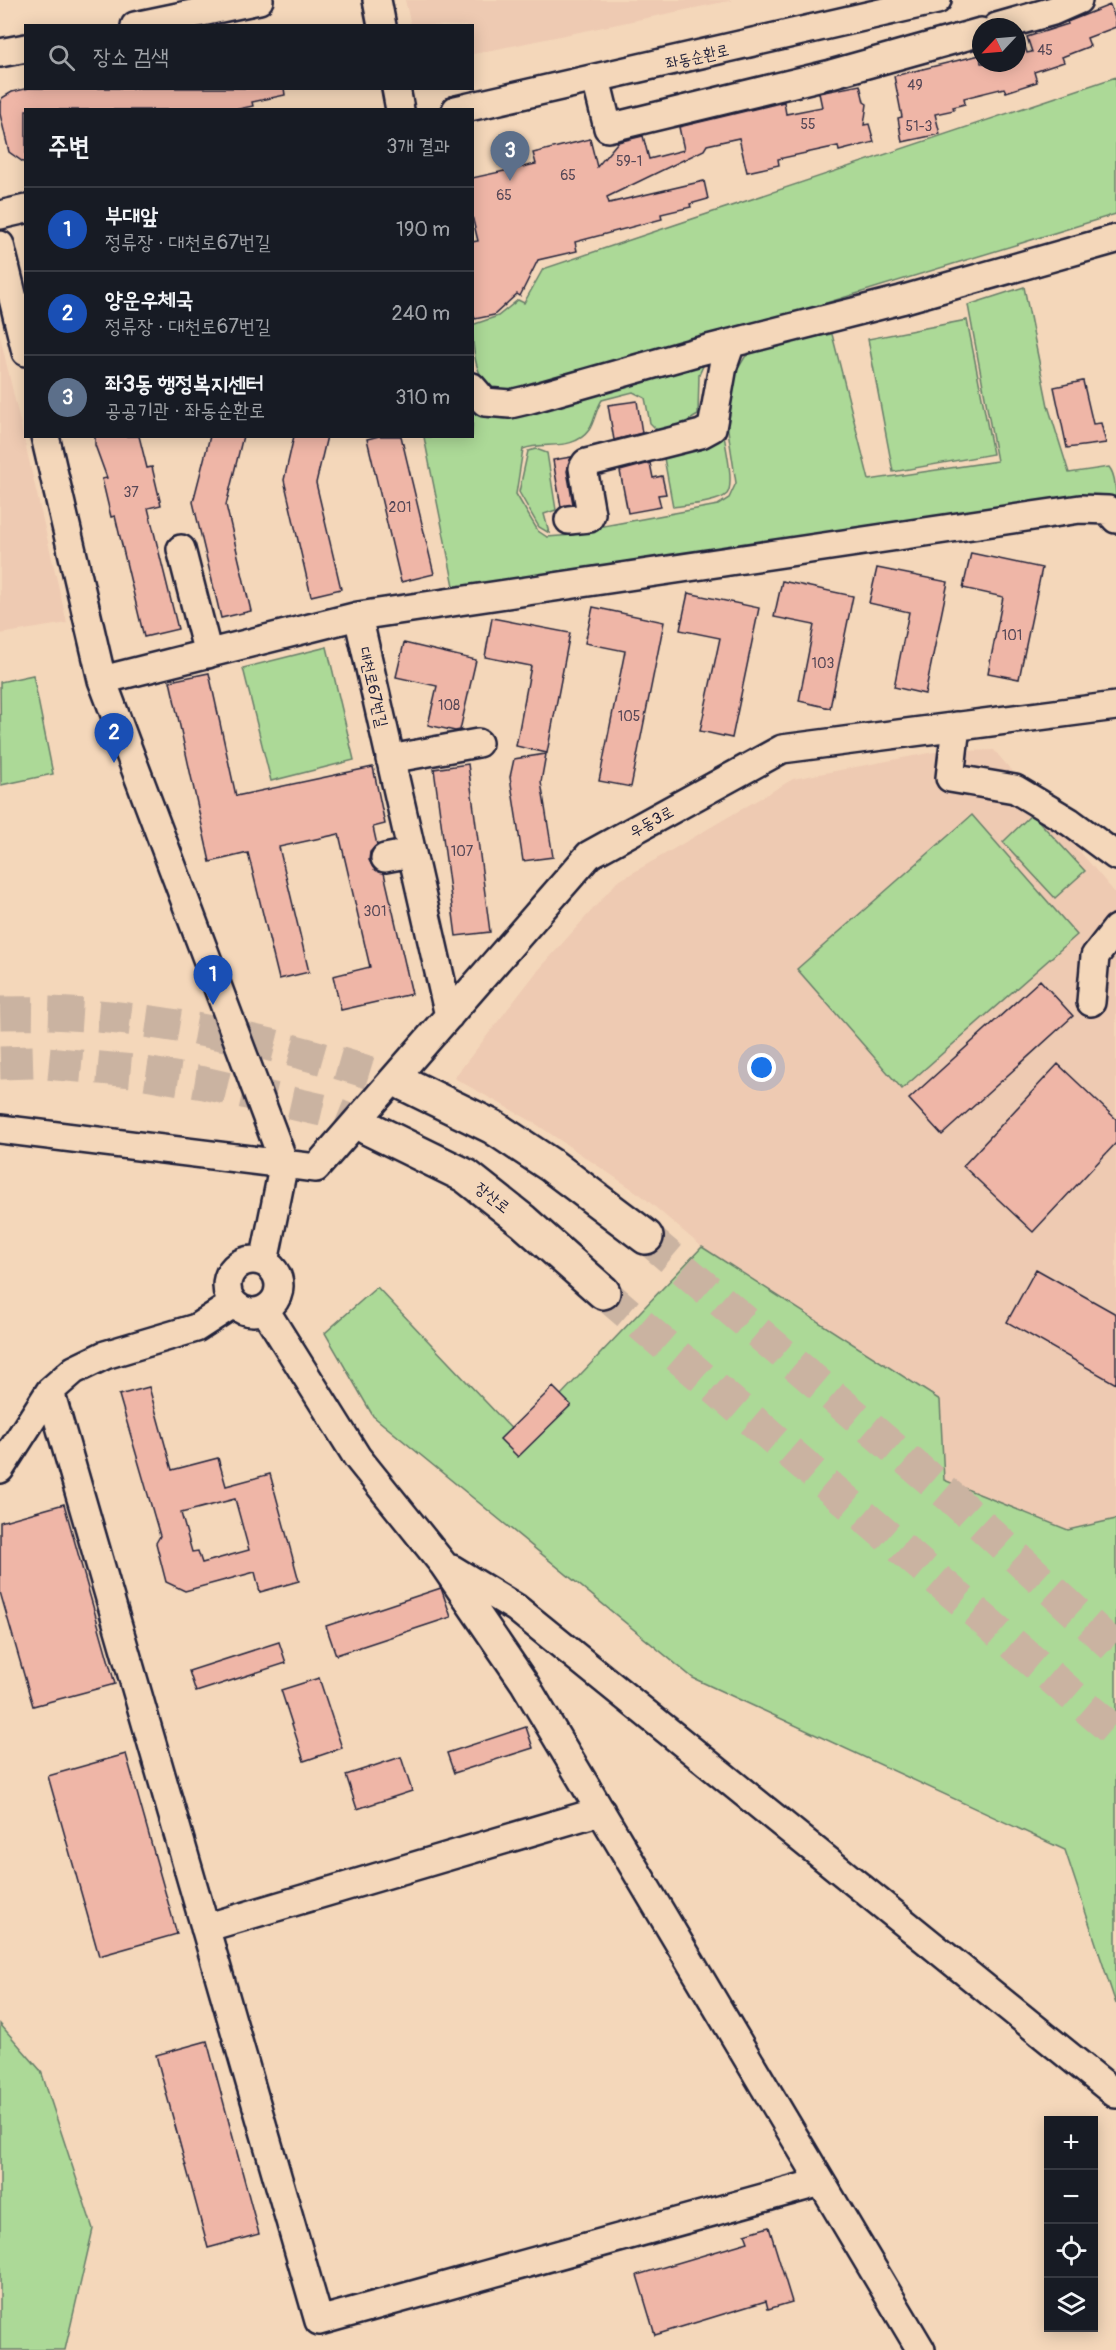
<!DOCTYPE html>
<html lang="ko">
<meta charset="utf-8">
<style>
:root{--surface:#171b24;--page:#20242c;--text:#f1f3f6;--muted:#9ea1a6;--line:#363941;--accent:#7c3aed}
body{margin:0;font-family:Pangolin,"Poor Story",sans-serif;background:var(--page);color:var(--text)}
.controls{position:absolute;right:18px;bottom:18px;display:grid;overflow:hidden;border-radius:0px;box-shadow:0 3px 15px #0003}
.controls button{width:54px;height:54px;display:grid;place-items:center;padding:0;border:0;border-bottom:2px solid var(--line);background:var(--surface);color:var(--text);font:30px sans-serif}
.compass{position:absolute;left:972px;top:18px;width:54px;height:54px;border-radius:50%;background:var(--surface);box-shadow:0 3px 15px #0003;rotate:244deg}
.you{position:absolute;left:762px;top:1068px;width:21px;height:21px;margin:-15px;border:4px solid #fff;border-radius:50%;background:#1a73e8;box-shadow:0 0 0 9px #1a73e833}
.badge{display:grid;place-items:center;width:39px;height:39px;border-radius:50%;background:var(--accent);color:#fff;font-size:20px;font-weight:700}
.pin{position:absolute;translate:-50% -50px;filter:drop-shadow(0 2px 3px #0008)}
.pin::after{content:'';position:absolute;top:32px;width:21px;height:18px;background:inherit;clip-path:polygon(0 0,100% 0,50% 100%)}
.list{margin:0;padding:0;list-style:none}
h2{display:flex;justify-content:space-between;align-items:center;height:78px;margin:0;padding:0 24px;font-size:26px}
h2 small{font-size:20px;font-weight:400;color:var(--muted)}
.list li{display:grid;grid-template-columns:39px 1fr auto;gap:18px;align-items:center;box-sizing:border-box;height:84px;padding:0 24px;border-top:2px solid var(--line)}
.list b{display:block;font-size:22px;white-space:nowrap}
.list p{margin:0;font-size:20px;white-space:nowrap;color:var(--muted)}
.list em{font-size:20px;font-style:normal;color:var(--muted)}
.icon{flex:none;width:33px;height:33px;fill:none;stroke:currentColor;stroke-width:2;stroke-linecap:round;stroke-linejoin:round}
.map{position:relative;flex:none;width:1116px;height:2350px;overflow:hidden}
.search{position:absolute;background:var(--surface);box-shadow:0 3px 15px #0003;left:24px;top:24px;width:450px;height:66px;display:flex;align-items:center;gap:15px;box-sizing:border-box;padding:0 21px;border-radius:0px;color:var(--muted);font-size:22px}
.panel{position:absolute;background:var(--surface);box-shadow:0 3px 15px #0003;left:24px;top:108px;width:450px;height:330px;border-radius:0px}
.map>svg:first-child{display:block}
.built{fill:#eecab2}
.green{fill:#acd997;stroke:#677e69;stroke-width:1.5}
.building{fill:#efb6a7;stroke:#22223b;stroke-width:1.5;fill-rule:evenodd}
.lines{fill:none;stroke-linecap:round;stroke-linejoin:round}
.highway-tunnel{stroke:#cab3a1;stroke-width:33;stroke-dasharray:33 16;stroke-linecap:butt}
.minor-casing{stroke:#22223b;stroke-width:32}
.highway-casing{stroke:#22223b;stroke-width:38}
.minor{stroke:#f4d7ba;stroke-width:27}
.highway{stroke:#f4d7ba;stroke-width:33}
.labels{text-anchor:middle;stroke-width:5;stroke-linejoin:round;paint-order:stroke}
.number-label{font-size:14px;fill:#554756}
.street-label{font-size:16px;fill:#22223b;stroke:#f4d7ba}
</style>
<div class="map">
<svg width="1116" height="2350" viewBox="0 0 1116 2350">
<rect width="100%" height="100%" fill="#f4d7ba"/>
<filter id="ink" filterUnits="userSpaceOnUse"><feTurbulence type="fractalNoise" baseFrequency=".0167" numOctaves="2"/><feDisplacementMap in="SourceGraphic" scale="12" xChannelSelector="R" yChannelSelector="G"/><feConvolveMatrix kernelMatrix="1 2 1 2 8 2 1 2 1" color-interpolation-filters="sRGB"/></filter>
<g filter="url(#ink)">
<path class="built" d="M405 0H733L473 54 472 26 411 25Z
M0 336 67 623 0 634Z
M994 750 1116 894V1519L1068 1530 944 1480 702 1247 641 1195 533 1122 454 1078 535 974 617 882 793 779 934 752Z"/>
<path class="green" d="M1116 77V214L533 393C525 394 512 397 504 395 474 385 473 352 472 325L498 316 518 300 524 303 543 269Z
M1024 287 1048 406 1069 473 1109 467C1116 475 1116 493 1116 505L455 591 424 437 472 436 473 409 501 415 696 362 703 366 699 375 698 415 674 429 657 430 650 423 645 398 633 392 602 400C596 409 594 423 589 430 573 452 544 441 523 449L516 494 538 531 547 537 573 535 593 528 718 505 729 498 736 483 724 404 736 372 745 357 760 347 832 334 869 480 997 461 968 305Z
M967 320 993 454 893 472 868 339Z
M723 430C725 444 735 484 727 494 718 503 686 505 673 507L664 458 669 453Z
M536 449 547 453 556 510 544 514 549 533 539 527 519 492 528 451Z
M327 647 354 760 271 781 243 668Z
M33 675 53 774 1 785 0 682Z
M1032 814 1085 871 1055 898 1003 842Z
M972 815 1077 935 902 1089 797 969Z
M702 1247 940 1400 944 1480 1068 1530 1116 1519V2004L1065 1850 693 1678 373 1416 325 1333 377 1287 520 1438Z
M0 2024 41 2071 93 2229 65 2350H0Z"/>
<path class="building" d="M1110 5 1116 21V27L1087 38 1090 46 1062 57 1064 62 1034 72 1037 82 1006 92 1004 88 964 98 965 104 953 107 954 110 935 114 940 134 902 142 898 118 902 117 894 76 980 55 981 63H1017V38L1022 36 1027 53 1032 52 1027 37 1068 24 1067 22Z
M860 85 864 102 867 104 864 125 869 124 874 142 839 151 838 146 778 159 779 165 747 172 739 138 707 145 704 150 607 197 609 203 704 181 708 199 690 204 691 207 661 214 662 219 575 242 577 251 538 260 520 296 517 294 494 315 475 319 472 311V242L478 241 472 216V178L536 164 533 153 590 139 597 167 618 142 643 136 649 159 684 150 679 127 784 102 786 114 822 107 819 93Z
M29 88H284L285 95 252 102 253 106 234 110H26V164L9 152 0 114V103L2 98 12 92Z
M1083 381 1093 424 1101 423 1106 443 1067 448 1054 387Z
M637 401 642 433 614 440 608 405Z
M95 436H139L147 468 152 467 161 505 148 508 178 629 144 637 115 516 111 517 102 479 107 478 95 445Z
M210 436H243L226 505 251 611 221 618 193 502Z
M294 436H327L316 483 341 589 311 596 284 480Z
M379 436H401L434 574 401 582 367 439Z
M571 457 567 471 573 504 561 507 553 460Z
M650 463 653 478 662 476 666 494 658 495 661 507 628 513 620 471Z
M971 553 1042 568 1019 679 988 673 1003 597 963 588Z
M877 568 948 582 925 694 894 687 909 612 869 603Z
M782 581 853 596 830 708 799 701 814 625 774 617Z
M688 593 759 608 732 738 700 731 720 638 680 630Z
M593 607 664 622 631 787 599 781 625 651 585 643Z
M492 618 570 633 547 753 516 746 531 666 485 657Z
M404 643 476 660 460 730 455 731 428 725 437 686 396 677Z
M209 673 236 796 373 767 385 824 373 827 377 845 370 852 369 860 374 869 384 873 412 994 341 1010 333 976 370 967 339 834 279 847 309 972 279 979 248 853 210 862 170 681Z
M546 754 541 782 553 857 523 861 510 777 514 759Z
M468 764 490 932 456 936 434 769Z
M1040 980 1073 1016 942 1135 909 1099Z
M1058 1064 1116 1119V1143L1033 1232 963 1166Z
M1036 1269 1116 1314V1384L1007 1322Z
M149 1387 172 1470 218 1458 226 1486 270 1474 299 1581 260 1592 255 1572 185 1591 166 1582 156 1543 160 1536 119 1395ZM235 1499 249 1550 202 1563 198 1551 192 1552 181 1513Z
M553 1387 571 1405 518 1457 500 1439Z
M64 1504 115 1684 33 1706 0 1592V1522Z
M441 1588 451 1617 336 1655 326 1626Z
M279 1642 286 1663 196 1692 189 1671Z
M319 1678 342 1748 304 1761 281 1690Z
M526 1727 533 1748 454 1773 447 1753Z
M126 1754 177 1934 99 1956 48 1776Z
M401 1757 412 1791 357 1809 346 1775Z
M207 2041 259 2234 208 2248 156 2055Z
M769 2227 792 2302 768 2309 766 2301 655 2335 637 2275 748 2242 745 2234Z"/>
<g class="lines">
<path class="highway-tunnel" d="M0 1013C135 1009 277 1041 405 1084
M0 1063 35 1062 133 1071 204 1083 326 1111 368 1128
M646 1237 952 1498 1116 1649
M603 1292 1116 1733"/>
<defs>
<path id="minor" d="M377 0 382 26
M135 26 259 0
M997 27 1053 11 1078 0
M0 53 26 48
M596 79 608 128 831 74 981 32
M396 88 400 110
M456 110 937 0
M0 215 26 209
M0 245 26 352
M472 387 485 402 510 404 527 400 696 352 901 300 1116 239
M45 436 102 680 284 1163 264 1262
M569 520 589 518 591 514 583 468 586 463 701 434 712 428 723 366 731 343
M181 549 208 654
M358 616 449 1016
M102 680 358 616 1080 509 1108 510 1116 519
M956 726 950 778 1015 789 1070 822 1116 856
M390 759 478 743
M385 858 411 853
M1091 1002 1095 956 1116 929
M0 1129 316 1168 589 855 782 749 1116 706
M227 1286a26 26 0 1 1 52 0a26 26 0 1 1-52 0Z
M265 1310 357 1457 443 1564 525 1684 921 2350
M50 1391 319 2321 821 2182
M0 1469 50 1391 74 1370 105 1355 196 1328 233 1304
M452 1569 516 1608 1116 2094
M205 1928 601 1811"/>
<path id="highway" d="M405 1084 493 1127 552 1166 646 1237
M368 1128 466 1176 523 1221 603 1292"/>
</defs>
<use href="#minor" class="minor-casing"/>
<use href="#highway" class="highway-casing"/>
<use href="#minor" class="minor"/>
<use href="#highway" class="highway"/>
</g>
</g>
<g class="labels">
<g class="number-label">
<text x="1045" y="55">45</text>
<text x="915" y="90">49</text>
<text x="808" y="129">55</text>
<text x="919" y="131">51-3</text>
<text x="629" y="166">59-1</text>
<text x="568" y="180">65</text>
<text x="504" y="200">65</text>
<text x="131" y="497">37</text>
<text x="400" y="512">201</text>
<text x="1012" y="640">101</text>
<text x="823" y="668">103</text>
<text x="449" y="710">108</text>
<text x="629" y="721">105</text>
<text x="462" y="856">107</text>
<text x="375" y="916">301</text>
</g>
<g class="street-label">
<text transform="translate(697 56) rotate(-13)" y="6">좌동순환로</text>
<text transform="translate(374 687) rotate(77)" y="6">대천로67번길</text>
<text transform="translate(651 821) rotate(-29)" y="6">우동3로</text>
<text transform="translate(493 1197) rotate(38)" y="6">장산로</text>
</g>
</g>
</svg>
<div class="controls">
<button>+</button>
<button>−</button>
<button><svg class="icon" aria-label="locate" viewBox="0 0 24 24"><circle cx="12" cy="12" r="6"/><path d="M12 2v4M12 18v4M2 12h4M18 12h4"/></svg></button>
<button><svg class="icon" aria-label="layers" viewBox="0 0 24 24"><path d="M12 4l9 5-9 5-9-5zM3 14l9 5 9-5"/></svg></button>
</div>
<svg class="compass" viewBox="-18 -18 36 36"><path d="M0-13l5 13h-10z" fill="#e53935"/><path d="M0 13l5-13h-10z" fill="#9ea1a6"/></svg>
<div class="you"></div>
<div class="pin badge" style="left:213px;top:1005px;background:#1a4fb4">1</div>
<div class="pin badge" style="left:114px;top:763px;background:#1a4fb4">2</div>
<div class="pin badge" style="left:510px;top:181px;background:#5c6f8a">3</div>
<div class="search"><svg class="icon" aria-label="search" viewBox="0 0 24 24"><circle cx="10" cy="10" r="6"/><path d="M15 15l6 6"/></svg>장소 검색</div>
<section class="panel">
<h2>주변<small>3개 결과</small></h2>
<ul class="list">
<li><span class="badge" style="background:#1a4fb4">1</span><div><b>부대앞</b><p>정류장 · 대천로67번길</p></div><em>190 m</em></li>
<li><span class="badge" style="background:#1a4fb4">2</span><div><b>양운우체국</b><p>정류장 · 대천로67번길</p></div><em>240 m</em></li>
<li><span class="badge" style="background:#5c6f8a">3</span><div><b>좌3동 행정복지센터</b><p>공공기관 · 좌동순환로</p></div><em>310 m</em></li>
</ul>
</section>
</div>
